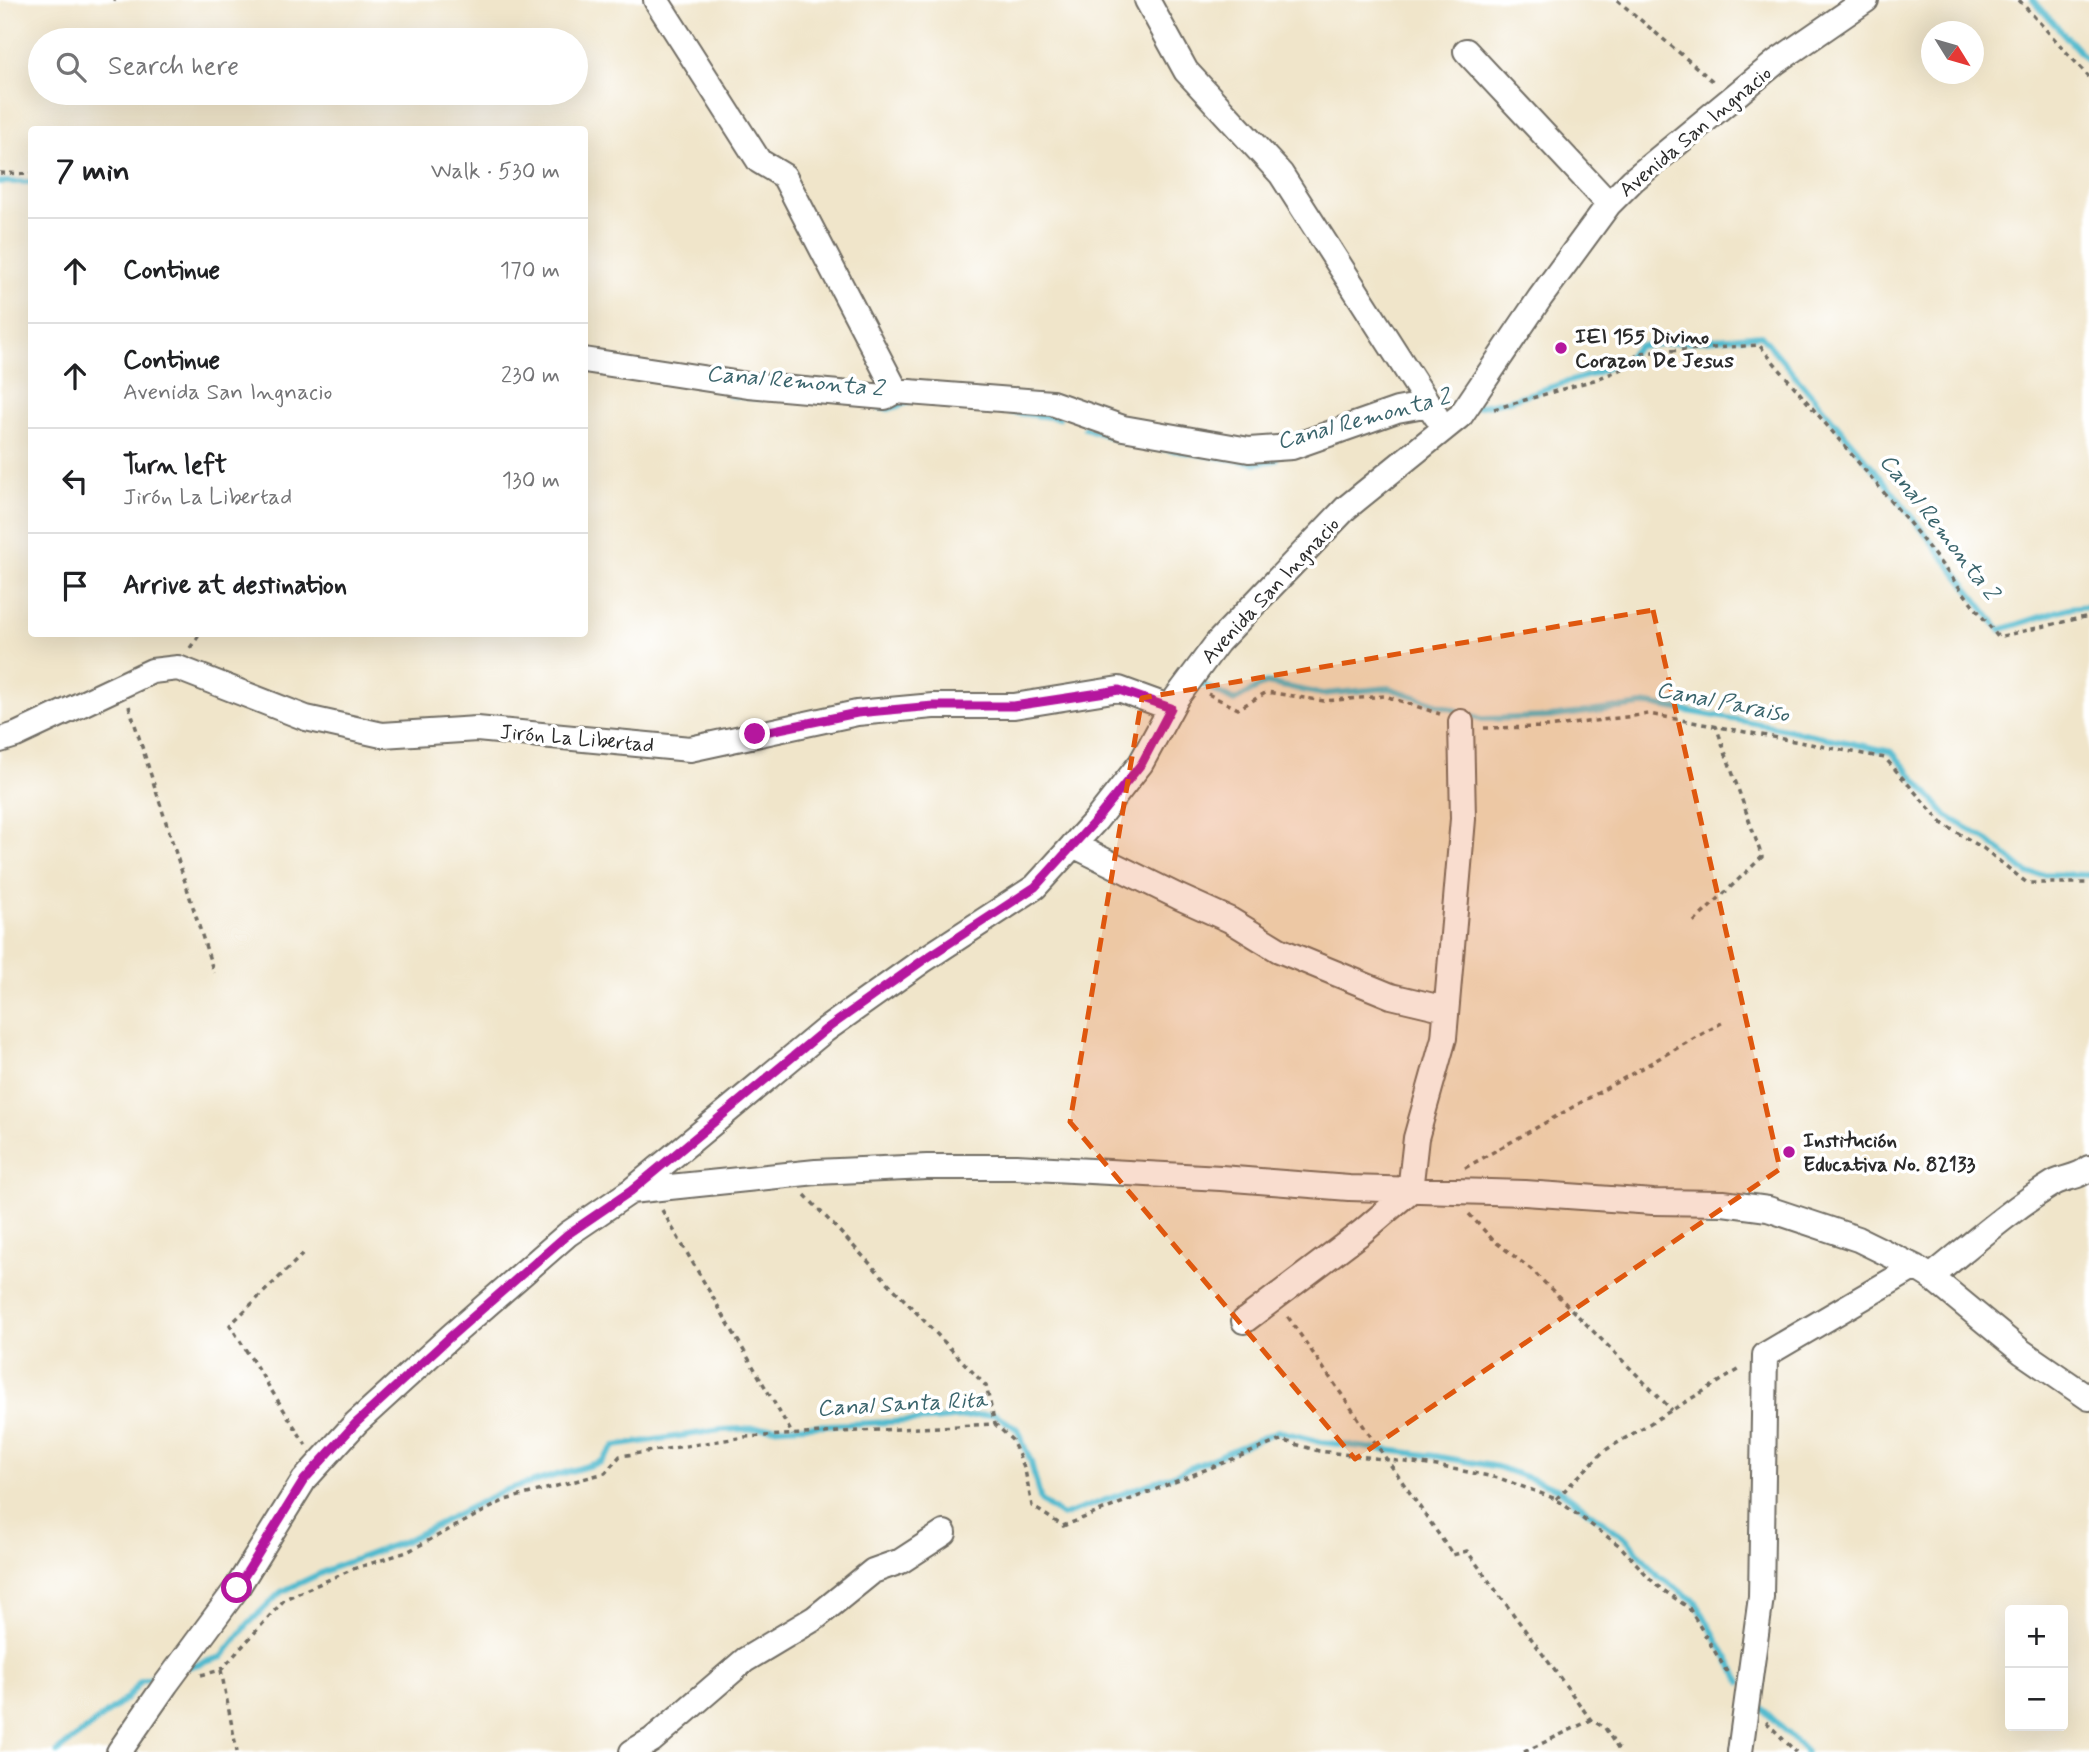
<!DOCTYPE html>
<meta charset="utf-8">
<style>
:root{--surface:#fff;--page:#f6f6f6;--text:#202124;--muted:#757577;--line:#e0e0e0}
body{margin:0;font-family:Mynerve,sans-serif;background:var(--page);color:var(--text)}
.controls{position:absolute;right:21px;bottom:21px;display:grid;overflow:hidden;border-radius:7px;box-shadow:0 7px 28px #0002}
.controls button{width:63px;height:63px;display:grid;place-items:center;padding:0;border:0;border-bottom:2px solid var(--line);background:var(--surface);color:var(--text);font:35px sans-serif}
.compass{position:absolute;left:1921px;top:21px;width:63px;height:63px;border-radius:50%;background:var(--surface);box-shadow:0 7px 28px #0002;rotate:127deg}
.stop{position:absolute;width:21px;height:21px;margin:-16px;border:5px solid #b5179e;border-radius:50%;background:#fff}
.stop.end{background:#b5179e;border-color:#fff;box-shadow:0 2px 7px #0008}
.list{margin:0;padding:0;list-style:none}
h2{display:flex;justify-content:space-between;align-items:center;height:91px;margin:0;padding:0 28px;font-size:30px}
h2 small{font-size:23px;font-weight:400;color:var(--muted)}
.list li{display:grid;grid-template-columns:46px 1fr auto;gap:21px;align-items:center;box-sizing:border-box;height:105px;padding:0 28px;border-top:2px solid var(--line)}
.list b{display:block;font-size:26px;white-space:nowrap}
.list p{margin:0;font-size:23px;white-space:nowrap;color:var(--muted)}
.list em{font-size:23px;font-style:normal;color:var(--muted)}
.icon{flex:none;width:38px;height:38px;fill:none;stroke:currentColor;stroke-width:2;stroke-linecap:round;stroke-linejoin:round}
.map{position:relative;flex:none;width:2089px;height:1752px;overflow:hidden}
.search{position:absolute;background:var(--surface);box-shadow:0 7px 28px #0002;left:28px;top:28px;width:560px;height:77px;display:flex;align-items:center;gap:18px;box-sizing:border-box;padding:0 24px;border-radius:38px;color:var(--muted);font-size:26px}
.panel{position:absolute;background:var(--surface);box-shadow:0 7px 28px #0002;left:28px;top:126px;width:560px;height:511px;border-radius:7px}
.map>svg:first-child{display:block}
.lines{fill:none;stroke-linecap:round;stroke-linejoin:round}
.stream{stroke:#51bace;stroke-width:6}
.minor-casing{stroke:#706c63;stroke-width:28}
.path{stroke:#706c63;stroke-width:3.5;stroke-dasharray:5 5;stroke-linecap:butt}
.minor{stroke:#fff;stroke-width:24}
.route{stroke:#b5179e;stroke-width:9}
.marked{fill:#df570e;fill-opacity:0.2;stroke:#df570e;stroke-width:5;stroke-dasharray:14 9;stroke-linejoin:round}
.poi-dot{fill:#b5179e;stroke:#fff;stroke-width:2.5}
.labels{text-anchor:middle;stroke-width:7;stroke-linejoin:round;paint-order:stroke}
.street-label{font-size:21px;fill:#2b2b2b;stroke:#fff}
.poi-label{font-size:21px;font-weight:bold;fill:#2b2b2b;stroke:#fff;text-anchor:start}
.water-label{font-size:23px;font-style:italic;fill:#3a646c;stroke:#fff}
</style>
<div class="map">
<svg width="2089" height="1752" viewBox="0 0 2089 1752">
<rect width="100%" height="100%" fill="#fff"/>
<filter id="ink" filterUnits="userSpaceOnUse"><feTurbulence type="fractalNoise" baseFrequency=".0143" numOctaves="2"/><feDisplacementMap in="SourceGraphic" scale="14" xChannelSelector="R" yChannelSelector="G"/><feConvolveMatrix kernelMatrix="1 2 1 2 8 2 1 2 1" color-interpolation-filters="sRGB"/></filter>
<filter id="wash" filterUnits="userSpaceOnUse"><feTurbulence type="fractalNoise" baseFrequency=".00686" numOctaves="4" result="noise"/><feDisplacementMap in="SourceGraphic" scale="28" xChannelSelector="R" yChannelSelector="G"/><feGaussianBlur stdDeviation="1.57" result="paint"/><feColorMatrix in="noise" values="0 0 0 0 0 0 0 0 0 0 0 0 0 0 0 0 0 1.4 0 .05"/><feComposite in="paint" operator="in"/></filter>
<g filter="url(#wash)">
<rect width="100%" height="100%" fill="#f0e5ca"/>
<g class="lines">
<path class="stream" d="M2033 0 2089 62
M0 182H32
M730 395 761 398
M1476 407 1506 401 1590 375 1622 362 1639 346 1761 335 1889 487 2000 630 2068 608 2089 606
M880 408 889 409 909 402
M1010 412 1059 418
M1085 428 1127 443 1257 463 1276 460
M1195 680 1234 701 1266 683 1322 694 1389 688 1482 719 1549 717 1649 704 1771 726 1892 752 1947 816 1989 841 2028 874 2089 875
M188 1667 222 1657 248 1624 281 1592 332 1568 407 1540 503 1491 601 1462 615 1446 720 1430 933 1420 995 1414 1017 1429 1031 1462 1041 1501 1062 1516 1176 1474 1278 1431 1321 1442 1435 1456 1498 1467 1557 1488 1628 1540 1658 1576 1696 1602 1741 1682
M1753 1699 1806 1752
M57 1752 127 1698 141 1681 164 1674"/>
</g>
</g>
<g filter="url(#ink)">
<g class="lines">
<defs>
<path id="minor" d="M656 0 759 161 784 176 896 391
M1147 0 1186 71 1281 174 1436 416
M1466 51 1609 204
M584 360 748 385 885 397 896 391 1052 403 1123 428 1249 450 1292 447 1397 410 1429 404
M0 740 16 735 152 671 178 668 306 718 382 735 477 729 690 749 857 713 933 706H1014L1119 689 1171 708
M1073 845 1179 897 1230 920 1279 950 1391 996 1446 1009
M631 1191 816 1172 927 1167H1016L1221 1178 1349 1188 1525 1193 1653 1202 1723 1203 1768 1209 1858 1239 1915 1267 1931 1277 2022 1352 2089 1398
M1931 1277C1971 1245 2010 1210 2054 1183 2065 1177 2080 1177 2089 1168
M1244 1321 1362 1232 1410 1191 1416 1138 1444 1038 1463 819 1461 722
M119 1752 166 1684 237 1588 304 1480 356 1423 450 1337 568 1234 631 1191 825 1030 922 961 1035 887 1096 820 1141 763 1177 697 1218 642 1346 508 1461 415 1540 298 1609 204 1633 180 1776 62 1866 0
M632 1752 652 1740 745 1660 815 1618 873 1571 901 1561 944 1533
M1740 1752 1761 1597 1765 1355 1915 1267"/>
</defs>
<use href="#minor" class="minor-casing"/>
<path class="path" d="M1617 0 1715 83
M2019 0 2089 77
M114 1 115 0
M0 173 32 174
M1494 409 1594 380 1625 368 1639 353 1759 345 1907 520 1998 637 2089 616
M190 648 200 634
M1208 694 1238 709 1267 692 1324 701 1385 696 1440 714
M129 706 214 973
M1484 728 1548 727 1649 714 1885 758 1943 824 1983 848 2027 883H2089
M1694 922 1762 857 1716 726
M1465 1168 1725 1021
M805 1195 986 1386 995 1424
M662 1210 793 1435
M1469 1214 1493 1240 1532 1270 1672 1410
M303 1254 230 1325 306 1445
M1288 1317 1453 1555 1467 1551 1591 1720 1605 1728 1620 1752
M1556 1499 1604 1451 1742 1368
M221 1670 237 1752
M201 1675 221 1670 285 1599 353 1569 407 1552 505 1500 605 1473 620 1456 745 1437 995 1424 1012 1440 1025 1470 1032 1506 1063 1526 1281 1440 1319 1451 1437 1466 1499 1478 1556 1499 1620 1546 1656 1585 1689 1608 1727 1672
M1766 1722 1796 1752
M1524 1752 1591 1720"/>
<use href="#minor" class="minor"/>
</g>
</g>
<g class="lines" filter="url(#ink)">
<path class="route" d="M237 1588 304 1480 356 1423 450 1337 568 1234 631 1191 825 1030 922 961 1035 887 1096 820 1142 763 1171 708 1119 690 1014 706H933L857 713 755 734"/>
</g>
<path class="marked" d="M1653 610 1780 1169 1355 1459 1070 1122 1142 698Z"/>
<g class="poi-dot">
<circle cx="1561" cy="348" r="7"/>
<circle cx="1789" cy="1152" r="7"/>
</g>
<g class="labels">
<g class="street-label">
<text transform="translate(1695 131) rotate(-40)" y="7">Avenida San Ingnacio</text>
<text transform="translate(1270 590) rotate(-47)" y="7">Avenida San Ingnacio</text>
<text transform="translate(577 738) rotate(5)" y="7">Jirón La Libertad</text>
</g>
<g class="poi-label">
<text x="1575" y="343">IEI 155 Divino<tspan x="1575" dy="24">Corazon De Jesus</tspan></text>
<text x="1803" y="1147">Institución<tspan x="1803" dy="24">Educativa No. 82133</tspan></text>
</g>
<g class="water-label">
<text transform="translate(795 380) rotate(5)" y="8">Canal Remonta 2</text>
<text transform="translate(1363 418) rotate(-15)" y="8">Canal Remonta 2</text>
<text transform="translate(1940 526) rotate(52)" y="8">Canal Remonta 2</text>
<text transform="translate(1723 701) rotate(11)" y="8">Canal Paraiso</text>
<text transform="translate(902 1403) rotate(-3)" y="8">Canal Santa Rita</text>
</g>
</g>
</svg>
<div class="controls">
<button>+</button>
<button>−</button>
</div>
<svg class="compass" viewBox="-18 -18 36 36"><path d="M0-13l5 13h-10z" fill="#e53935"/><path d="M0 13l5-13h-10z" fill="#757577"/></svg>
<div class="stop" style="left:237px;top:1588px"></div>
<div class="stop end" style="left:755px;top:734px"></div>
<div class="search"><svg class="icon" aria-label="search" viewBox="0 0 24 24"><circle cx="10" cy="10" r="6"/><path d="M15 15l6 6"/></svg>Search here</div>
<section class="panel">
<h2>7 min<small>Walk · 530 m</small></h2>
<ul class="list">
<li><svg class="icon" aria-label="ahead" viewBox="0 0 24 24"><path d="M12 20V5M6 11l6-6 6 6"/></svg><div><b>Continue</b></div><em>170 m</em></li>
<li><svg class="icon" aria-label="ahead" viewBox="0 0 24 24"><path d="M12 20V5M6 11l6-6 6 6"/></svg><div><b>Continue</b><p>Avenida San Ingnacio</p></div><em>230 m</em></li>
<li><svg class="icon" aria-label="left" viewBox="0 0 24 24"><path d="M17 20v-9H6M10 6l-5 5 5 5"/></svg><div><b>Turn left</b><p>Jirón La Libertad</p></div><em>130 m</em></li>
<li><svg class="icon" aria-label="arrive" viewBox="0 0 24 24"><path d="M6 21V4h12l-3 4 3 4H6"/></svg><div><b>Arrive at destination</b></div></li>
</ul>
</section>
</div>
